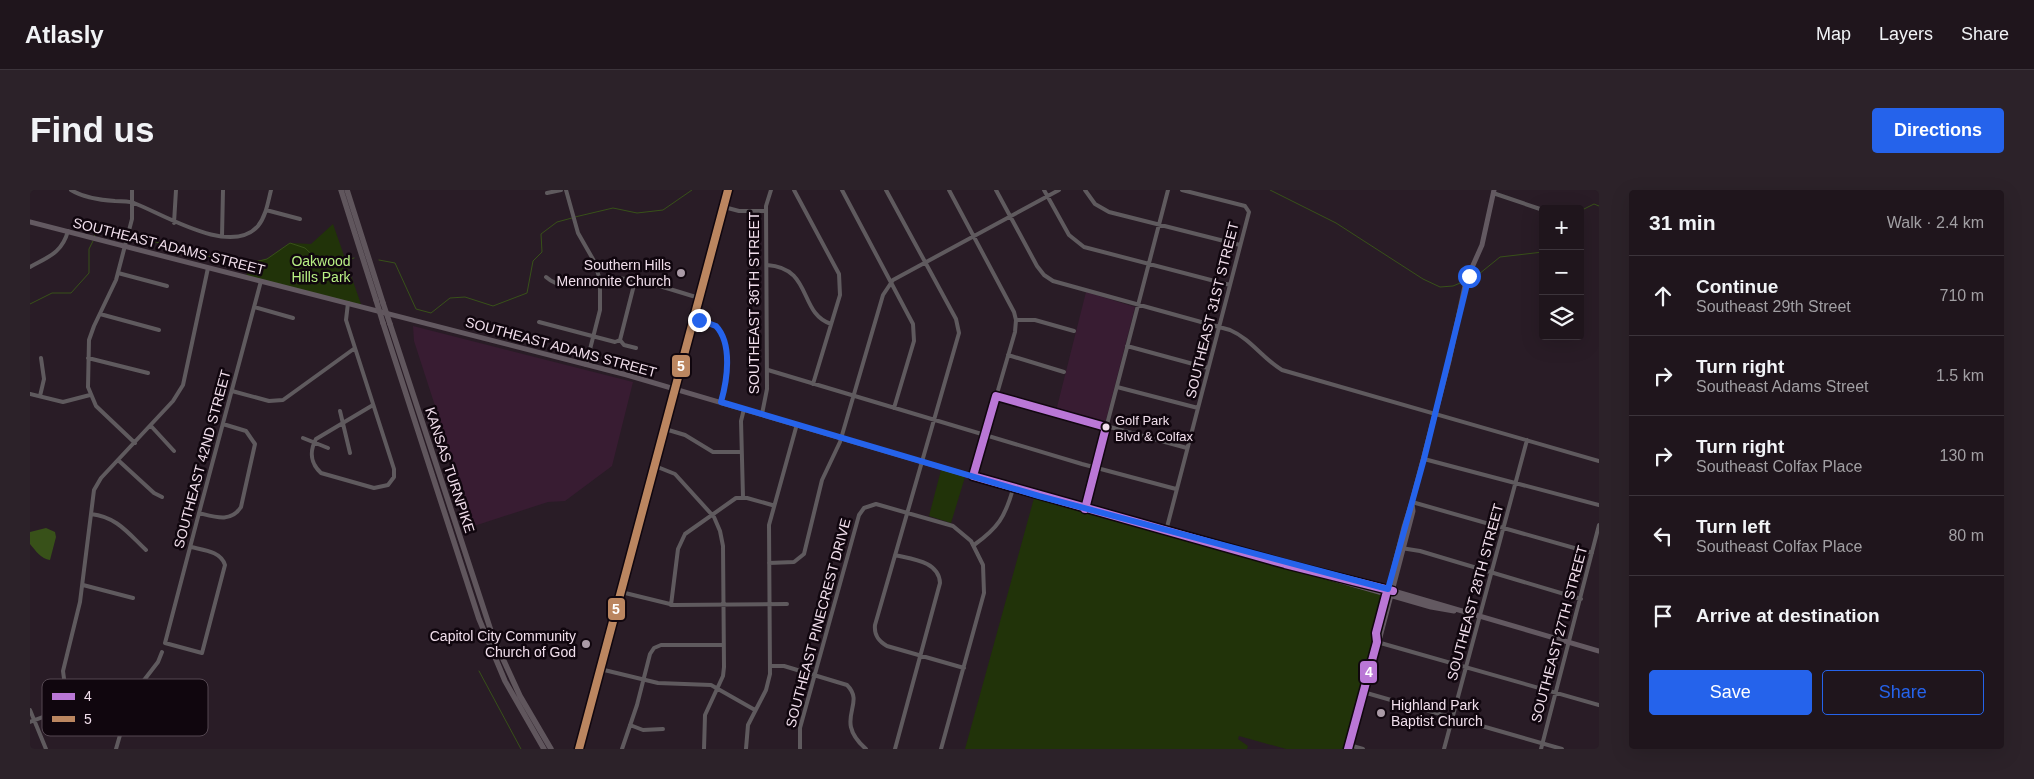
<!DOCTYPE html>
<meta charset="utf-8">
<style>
:root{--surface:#1f151c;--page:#2c2229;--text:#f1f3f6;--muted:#a19fa3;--line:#3c343b;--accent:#2563eb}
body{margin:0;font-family:Arial,sans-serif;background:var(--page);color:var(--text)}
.controls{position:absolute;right:15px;top:15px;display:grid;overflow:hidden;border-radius:5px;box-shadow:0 5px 20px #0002}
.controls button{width:45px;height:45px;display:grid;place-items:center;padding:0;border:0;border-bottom:1px solid var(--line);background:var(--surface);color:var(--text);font:25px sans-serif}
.stop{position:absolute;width:15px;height:15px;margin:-11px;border:4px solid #2563eb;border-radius:50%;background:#fff}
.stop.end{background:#2563eb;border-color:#fff;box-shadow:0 1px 5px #0008}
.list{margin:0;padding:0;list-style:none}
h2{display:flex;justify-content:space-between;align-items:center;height:65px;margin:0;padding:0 20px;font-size:21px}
h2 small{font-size:16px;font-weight:400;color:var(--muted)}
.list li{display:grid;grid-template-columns:32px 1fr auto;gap:15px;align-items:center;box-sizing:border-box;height:80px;padding:0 20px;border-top:1px solid var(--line)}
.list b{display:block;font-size:19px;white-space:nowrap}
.list p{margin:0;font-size:16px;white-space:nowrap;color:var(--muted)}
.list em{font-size:16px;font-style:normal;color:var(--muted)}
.actions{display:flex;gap:10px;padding:15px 20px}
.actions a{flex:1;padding:11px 0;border:1px solid var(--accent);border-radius:5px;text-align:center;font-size:18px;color:var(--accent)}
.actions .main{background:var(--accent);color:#fff}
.icon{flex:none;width:28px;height:28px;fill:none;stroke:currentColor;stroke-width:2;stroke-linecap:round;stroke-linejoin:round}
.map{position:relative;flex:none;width:1569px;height:559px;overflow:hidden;border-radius:5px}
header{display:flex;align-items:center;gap:30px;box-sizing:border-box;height:70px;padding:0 25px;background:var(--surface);border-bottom:1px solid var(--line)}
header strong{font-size:24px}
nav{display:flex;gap:28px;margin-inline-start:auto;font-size:18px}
.intro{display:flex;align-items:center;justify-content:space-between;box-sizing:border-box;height:120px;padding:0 30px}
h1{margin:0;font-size:35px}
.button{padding:12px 22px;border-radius:5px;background:var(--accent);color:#fff;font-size:18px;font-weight:700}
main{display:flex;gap:30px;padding:0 30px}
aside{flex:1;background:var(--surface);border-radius:5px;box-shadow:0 5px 20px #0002}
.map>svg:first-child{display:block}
.built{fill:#381c32}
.green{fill:#213309}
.water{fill:#385119}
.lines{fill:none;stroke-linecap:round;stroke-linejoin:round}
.stream{stroke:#385119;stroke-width:1}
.minor{stroke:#5f5a5e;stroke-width:4}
.major{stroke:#635961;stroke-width:5}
.highway{stroke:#60565d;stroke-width:5.5}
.highway-bridge{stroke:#60565d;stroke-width:5.5}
.bus-1-casing{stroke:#10060e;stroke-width:11}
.bus-2-casing{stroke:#10060e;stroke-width:11}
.bus-1{stroke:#ba77d6;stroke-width:8}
.bus-2{stroke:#bb8660;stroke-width:8}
.route{stroke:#2563eb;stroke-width:6}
.poi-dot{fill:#ab9ba7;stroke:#10060e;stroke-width:2}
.bus-dot{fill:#f1dfec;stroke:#10060e;stroke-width:2}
.labels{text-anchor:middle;stroke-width:5;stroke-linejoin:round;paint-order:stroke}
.bus-label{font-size:13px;fill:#f1dfec;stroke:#10060e;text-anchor:start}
.street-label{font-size:14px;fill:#f1dfec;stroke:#10060e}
.park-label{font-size:14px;fill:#b8f084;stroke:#10060e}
.poi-label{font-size:14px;fill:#f1dfec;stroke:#10060e;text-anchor:end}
.key{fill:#10060e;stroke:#544751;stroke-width:1}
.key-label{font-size:14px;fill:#f1dfec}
.line-badge{stroke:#10060e;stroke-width:2}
.badge-label{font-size:14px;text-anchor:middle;font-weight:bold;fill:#fff}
</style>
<header>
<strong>Atlasly</strong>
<nav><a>Map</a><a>Layers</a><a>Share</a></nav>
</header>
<div class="intro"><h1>Find us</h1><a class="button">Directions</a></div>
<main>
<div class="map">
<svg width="1569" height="559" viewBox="0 0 1569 559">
<rect width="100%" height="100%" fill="#291c26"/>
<path class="built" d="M1056 102 1105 117 1075 234 1026 221Z
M383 136 603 192 582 276 535 311 518 312 444 336 384 151Z"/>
<path class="green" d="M303 34 332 117 216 87 220 72 237 69 260 53 281 54Z
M911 280 935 287 921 333 899 326Z
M1004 308 1351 405 1353 410 1315 559H1256L1209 546 1208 549 1218 556 1217 559H935Z"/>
<path class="water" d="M16 338 25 342 26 347 20 370C11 369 6 361 0 354V342Z"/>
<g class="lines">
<path class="stream" d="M1240 0 1306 33 1393 89 1410 97 1423 96 1435 91
M1550 21 1564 14 1569 16
M545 27 583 18 607 23 633 20 662 0
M102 45 173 66 225 72 237 69 260 53 275 58 291 73 301 74 324 68
M64 47 68 38 94 43
M349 70 365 73 386 119 401 123 420 108 435 107 463 116 497 103 503 71 512 62 511 44 527 32 542 28
M1439 89 1449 84 1470 67 1513 62
M0 114 22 103H41L59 83V59L63 51
M449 481 491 559"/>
<path class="minor" d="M41 0C54 8 69 10 85 11 91 11 98 11 104 13 133 24 201 67 228 36 236 26 238 12 241 0
M102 0V29L86 90 64 136 59 150 58 197 66 216 105 253
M536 0 548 43 564 71 570 90V120L556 175
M764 0 809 84 810 105 783 194
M812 0 883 134 884 151 864 218
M856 0 926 129 929 143 845 435C844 445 848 451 857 456L934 478
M919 0 984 122 986 130 985 142 943 286
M966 0 1007 76 1014 85 1023 91 1200 140C1221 149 1233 169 1252 180L1569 271
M1014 0 1039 45 1054 57 1200 95
M1055 0 1065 14 1079 22 1210 55
M517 3 531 0
M1463 3 1513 20
M694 17 709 21H736
M236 20 270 29
M144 33 146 0
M192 46 193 0
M737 75C783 78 768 123 801 134
M0 77C18 67 32 63 38 41
M88 83 137 96
M516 87C536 105 561 88 583 88 610 88 644 101 670 108
M318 113 316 130 364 279V287L358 295 344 298 291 283C281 274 279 262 286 249L343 215
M224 117 263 128
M70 124 129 140
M665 129C672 130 681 131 686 137 702 150 697 194 691 212
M986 130H1005L1044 141
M509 132 585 152 590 150
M590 150 605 91
M590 150 594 155 606 158
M1097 156 1178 178
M978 165 1034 182
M58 168 118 183
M738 180 1052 274 1146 299
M1087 197 1168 218
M202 201 239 211 253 210 325 158
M0 204 33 212 60 205
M10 206 14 189 11 168
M966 206 1157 258
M310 221 320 263
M732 224 737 199 736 16 741 0
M121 236 144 261
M635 239 655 245 683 262H712
M273 248 298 258
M1394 269 1569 315
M88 270 124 303 132 307
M625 276 645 284 684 327 690 341 693 356 694 477 693 486 675 525 674 559
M713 307 711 231 714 219
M1382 312 1562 363
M1055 319 1138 0
M169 323C185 327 201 333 211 317L225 254 216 241 193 234
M61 324C87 327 98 343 116 360
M1136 341 1219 22 1215 16 1152 0
M944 355C968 338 975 327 983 299
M161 357C173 360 191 361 195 375L172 463 135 453 169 323 231 91
M1371 358 1390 361 1551 409
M865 365C881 369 909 371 910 393L865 559
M739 373 764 372 774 364 792 290 810 252 853 105 863 90 1029 0
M53 395 103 408
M591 402 644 415 757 414
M641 415 648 359 655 344 706 308H717L742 315
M1347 452 1569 515
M740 476H754L817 495C837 515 802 529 836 559
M570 479 628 493 681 495 725 520
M1333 502 1532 559
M42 516 35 496 33 481 50 412 64 300 71 288 143 211 153 195 178 78
M0 520 16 559
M0 532 42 516 58 514 127 528 139 524 152 512
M600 535 613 540 633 539
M1319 555 1333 559
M86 559 101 507 128 472 132 462
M592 559 607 515 620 464 624 458 631 455H694
M716 559 718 535 736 500 740 484 739 335 767 234
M770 559V538L829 325 834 318 846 314 923 336 941 351 953 375 954 403 911 559
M1414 559 1497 250
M1511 559 1569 335"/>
<path class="major" d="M0 32 597 185 1009 306 1255 374 1326 390 1569 461
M1259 376 1401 417 1424 421
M1347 451 1350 447 1383 321 1382 313
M549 559 698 0
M1318 559 1374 337 1382 312 1419 171 1436 91 1452 55 1464 0"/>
<path class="highway" d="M311 0 346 110
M317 0 353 113
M353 133 449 429 475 491 514 559
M360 134 463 447 490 506 521 559"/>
<path class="highway-bridge" d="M346 110 353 133
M353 113 360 134"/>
<defs>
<path id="bus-1" d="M966 206 1076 237
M943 286 1255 374 1363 401
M943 286 966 206
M1055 319 1076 237
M1318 559 1347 452 1346 443 1356 405"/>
<path id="bus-2" d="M549 559 698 0"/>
</defs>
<use href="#bus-1" class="bus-1-casing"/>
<use href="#bus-2" class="bus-2-casing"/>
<use href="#bus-1" class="bus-1"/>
<use href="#bus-2" class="bus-2"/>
</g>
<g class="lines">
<path class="route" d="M669 130 686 136C703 154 697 191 691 212L1009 306 1358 399 1394 269 1439 86"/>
</g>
<g class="poi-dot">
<circle cx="651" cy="83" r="5"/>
<circle cx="556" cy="454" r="5"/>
<circle cx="1351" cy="523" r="5"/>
</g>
<circle class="bus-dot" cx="1076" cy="237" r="4.5"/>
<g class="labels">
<g class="bus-label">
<text x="1085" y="235">Golf Park<tspan x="1085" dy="16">Blvd &amp; Colfax</tspan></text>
</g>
<g class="street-label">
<text transform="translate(139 56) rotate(14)" y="5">SOUTHEAST ADAMS STREET</text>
<text transform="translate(724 113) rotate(-90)" y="5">SOUTHEAST 36TH STREET</text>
<text transform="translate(1182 120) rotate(-76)" y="5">SOUTHEAST 31ST STREET</text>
<text transform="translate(531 157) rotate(15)" y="5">SOUTHEAST ADAMS STREET</text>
<text transform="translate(172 269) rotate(-75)" y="5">SOUTHEAST 42ND STREET</text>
<text transform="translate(420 280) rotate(72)" y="5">KANSAS TURNPIKE</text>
<text transform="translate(1445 402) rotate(-75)" y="5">SOUTHEAST 28TH STREET</text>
<text transform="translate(788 433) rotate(-75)" y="5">SOUTHEAST PINECREST DRIVE</text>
<text transform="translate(1529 444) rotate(-75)" y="5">SOUTHEAST 27TH STREET</text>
</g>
<g class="park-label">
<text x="291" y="76">Oakwood<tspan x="291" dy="16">Hills Park</tspan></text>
</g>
<g class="poi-label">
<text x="641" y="80">Southern Hills<tspan x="641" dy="16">Mennonite Church</tspan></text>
<text x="546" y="451">Capitol City Community<tspan x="546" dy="16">Church of God</tspan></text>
<text x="1361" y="520" text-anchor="start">Highland Park<tspan x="1361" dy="16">Baptist Church</tspan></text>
</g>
</g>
<rect x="12" y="489" width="166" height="57" rx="8" class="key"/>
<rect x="22" y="503" width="23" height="7" fill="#ba77d6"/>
<rect x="22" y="526" width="23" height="6" fill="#bb8660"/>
<g class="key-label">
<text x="54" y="511">4</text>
<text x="54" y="534">5</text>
</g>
<g class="line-badge">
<rect x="641" y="164" width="20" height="24" rx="5" fill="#bb8660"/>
<rect x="577" y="407" width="19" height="24" rx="5" fill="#bb8660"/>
<rect x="1329" y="470" width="19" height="24" rx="5" fill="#ba77d6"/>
</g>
<g class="badge-label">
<text x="651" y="181">5</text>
<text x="586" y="424">5</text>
<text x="1339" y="487">4</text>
</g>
</svg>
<div class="controls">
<button>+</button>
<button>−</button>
<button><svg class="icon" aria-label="layers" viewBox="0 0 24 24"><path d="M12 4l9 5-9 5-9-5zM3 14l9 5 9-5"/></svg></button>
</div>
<div class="stop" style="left:1439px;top:86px"></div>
<div class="stop end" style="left:669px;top:130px"></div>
</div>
<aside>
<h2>31 min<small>Walk · 2.4 km</small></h2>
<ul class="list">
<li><svg class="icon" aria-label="ahead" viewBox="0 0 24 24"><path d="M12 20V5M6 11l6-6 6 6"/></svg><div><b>Continue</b><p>Southeast 29th Street</p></div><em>710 m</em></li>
<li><svg class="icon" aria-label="right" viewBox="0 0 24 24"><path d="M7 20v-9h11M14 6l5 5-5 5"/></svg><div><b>Turn right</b><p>Southeast Adams Street</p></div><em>1.5 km</em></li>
<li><svg class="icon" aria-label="right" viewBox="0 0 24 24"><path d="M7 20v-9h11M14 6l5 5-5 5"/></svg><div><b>Turn right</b><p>Southeast Colfax Place</p></div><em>130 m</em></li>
<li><svg class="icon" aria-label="left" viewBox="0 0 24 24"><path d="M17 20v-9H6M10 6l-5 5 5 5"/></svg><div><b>Turn left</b><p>Southeast Colfax Place</p></div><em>80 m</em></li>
<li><svg class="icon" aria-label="arrive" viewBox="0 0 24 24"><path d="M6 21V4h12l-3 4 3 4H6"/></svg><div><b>Arrive at destination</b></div></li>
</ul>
<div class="actions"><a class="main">Save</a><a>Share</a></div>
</aside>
</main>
